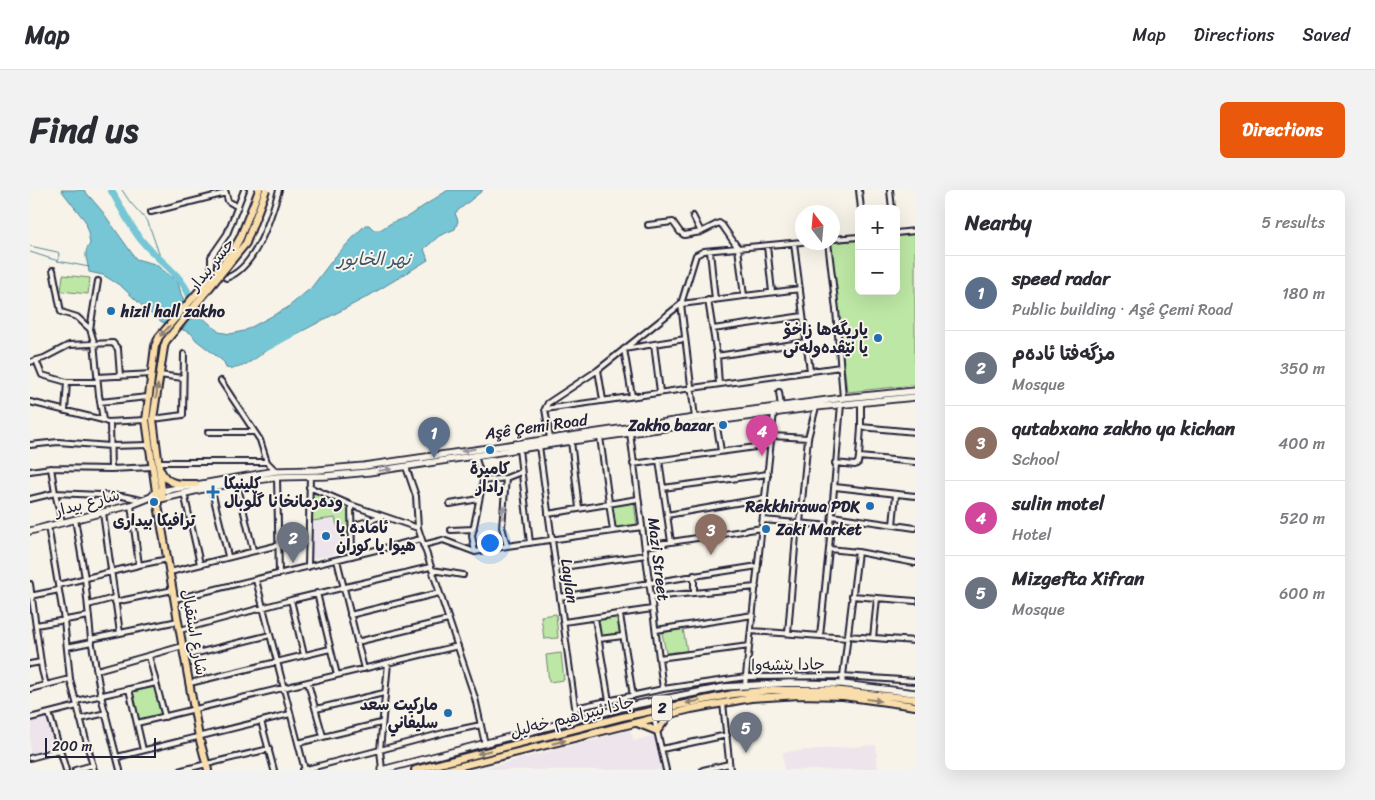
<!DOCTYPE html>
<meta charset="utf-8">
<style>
:root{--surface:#fff;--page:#f2f2f3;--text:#2b2b33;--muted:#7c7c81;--line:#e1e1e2;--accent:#ea580c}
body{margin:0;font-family:Sriracha,"Playpen Sans Arabic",sans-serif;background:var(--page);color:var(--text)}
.controls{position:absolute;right:15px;top:15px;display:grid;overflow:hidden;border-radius:8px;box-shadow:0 5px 20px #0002}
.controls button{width:45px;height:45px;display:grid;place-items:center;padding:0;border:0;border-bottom:1px solid var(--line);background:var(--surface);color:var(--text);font:25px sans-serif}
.compass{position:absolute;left:765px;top:15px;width:45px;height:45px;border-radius:50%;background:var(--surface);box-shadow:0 5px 20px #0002;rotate:344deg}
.scale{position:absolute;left:15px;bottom:12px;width:111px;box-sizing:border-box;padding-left:5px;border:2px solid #22223b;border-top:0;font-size:14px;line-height:18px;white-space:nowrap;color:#22223b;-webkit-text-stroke:4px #f7f3e8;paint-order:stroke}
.you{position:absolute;left:459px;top:352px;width:18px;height:18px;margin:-12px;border:4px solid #fff;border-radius:50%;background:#1a73e8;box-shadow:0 0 0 8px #1a73e833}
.badge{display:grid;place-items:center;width:32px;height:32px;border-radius:50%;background:var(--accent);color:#fff;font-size:16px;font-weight:700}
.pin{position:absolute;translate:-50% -41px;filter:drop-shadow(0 1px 2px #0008)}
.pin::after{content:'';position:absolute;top:26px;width:18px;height:15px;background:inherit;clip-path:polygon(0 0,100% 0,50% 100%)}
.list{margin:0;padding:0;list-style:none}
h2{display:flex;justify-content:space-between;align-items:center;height:65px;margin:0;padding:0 20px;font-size:21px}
h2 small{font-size:16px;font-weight:400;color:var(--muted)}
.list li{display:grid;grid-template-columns:32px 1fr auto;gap:15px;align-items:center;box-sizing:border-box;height:75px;padding:0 20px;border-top:1px solid var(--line)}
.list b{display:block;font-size:19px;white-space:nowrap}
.list p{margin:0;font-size:16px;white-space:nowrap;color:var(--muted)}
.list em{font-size:16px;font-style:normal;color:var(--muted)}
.map{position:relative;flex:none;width:885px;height:580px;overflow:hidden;border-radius:8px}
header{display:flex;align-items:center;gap:30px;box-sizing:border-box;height:70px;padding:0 25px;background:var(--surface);border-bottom:1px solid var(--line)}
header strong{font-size:24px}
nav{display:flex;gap:28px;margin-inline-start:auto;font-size:18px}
.intro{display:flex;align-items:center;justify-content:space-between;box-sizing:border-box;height:120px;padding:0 30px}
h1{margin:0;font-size:35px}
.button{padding:12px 22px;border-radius:8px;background:var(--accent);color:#fff;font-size:18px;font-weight:700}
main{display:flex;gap:30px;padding:0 30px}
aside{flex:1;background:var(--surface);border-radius:8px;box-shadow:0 5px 20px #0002}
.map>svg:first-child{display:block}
.built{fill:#ede5eb}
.green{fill:#bde7a4;stroke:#708470}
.water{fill:#77c6d5;stroke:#558497}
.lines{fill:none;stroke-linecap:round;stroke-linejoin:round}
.stream{stroke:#558497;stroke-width:1}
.river{stroke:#77c6d5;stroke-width:7}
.minor-casing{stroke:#22223b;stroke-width:8}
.secondary-casing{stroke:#22223b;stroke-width:9}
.primary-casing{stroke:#22223b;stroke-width:10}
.trunk-casing{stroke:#22223b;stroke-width:10}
.minor{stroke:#f7f3e8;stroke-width:4}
.secondary{stroke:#f7f3e8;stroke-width:5.5}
.primary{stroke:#f9deab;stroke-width:6}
.trunk{stroke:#f9deab;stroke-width:6}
.primary-bridge-casing{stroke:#22223b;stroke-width:10;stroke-linecap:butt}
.primary-bridge{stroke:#f9deab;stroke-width:6}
.oneway{fill:#8e8073}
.oneway2{fill:#97959a}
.poi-dot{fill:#1f6fb2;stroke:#f7f3e8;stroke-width:2}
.labels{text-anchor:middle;stroke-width:4;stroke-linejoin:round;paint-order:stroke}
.shield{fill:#f7f3e8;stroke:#62616f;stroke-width:1}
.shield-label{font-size:15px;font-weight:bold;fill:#22223b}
.street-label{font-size:16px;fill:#22223b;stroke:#f7f3e8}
.poi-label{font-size:16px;font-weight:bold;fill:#22223b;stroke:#f7f3e8;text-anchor:start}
.water-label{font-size:18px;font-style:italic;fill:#3c5369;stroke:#f7f3e8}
</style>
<header>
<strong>Map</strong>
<nav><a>Map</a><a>Directions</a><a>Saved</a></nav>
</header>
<div class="intro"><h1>Find us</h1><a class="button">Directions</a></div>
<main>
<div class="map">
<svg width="885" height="580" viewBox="0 0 885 580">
<rect width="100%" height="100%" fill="#f7f3e8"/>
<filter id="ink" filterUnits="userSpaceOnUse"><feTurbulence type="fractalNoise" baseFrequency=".02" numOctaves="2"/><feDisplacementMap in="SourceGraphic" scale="10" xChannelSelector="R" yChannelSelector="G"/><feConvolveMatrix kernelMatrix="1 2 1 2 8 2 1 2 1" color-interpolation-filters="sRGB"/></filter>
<g filter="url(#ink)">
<path class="built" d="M284 302 319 315 320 361 282 369V303Z
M18 525 27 558 0 565V530Z
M600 540 604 551 625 545 633 580H448Z
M846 555 848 580H754L753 562Z"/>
<path class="green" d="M885 44V195L817 202 800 53 829 50V101H866V46Z
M33 85 60 88 58 104 31 101Z
M284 302 319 315 320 343H313L312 339H308L305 328 282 331V303Z
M604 312 607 336 583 339 580 315Z
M526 424 528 448 514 449 511 426Z
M588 427 591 445 570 448 567 430Z
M653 439 657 461 636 463 632 443Z
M531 463 534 490 519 492 516 465Z
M125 497 131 525 109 530 102 502Z"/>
<path class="water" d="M31 0H54L72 21 106 69 125 74 148 92 151 104 155 112 189 142 200 144 214 141 257 118 281 98 304 68 335 35H339L344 40H350L363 32 377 27 418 0H453L425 23 428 31 425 39 409 46 394 59 398 70 337 107 259 148 251 147C239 158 213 183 196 178L194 172 166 150 161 143 132 132 120 123 91 96 73 85 59 82C58 71 52 63 60 54L56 32Z"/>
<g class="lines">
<path class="stream" d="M92 0 100 12 118 32 132 72
M0 56 27 62 29 63 28 71
M0 62 28 71 59 77"/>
<path class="river" d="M81 0C91 17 99 35 112 51 129 72 156 86 162 114
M236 158 261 144"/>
<defs>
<path id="minor" d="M195 0 198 11 208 17
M214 0 197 44 181 67V77L196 88C226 78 241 27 249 0
M829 0 831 19
M860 0 862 19
M121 22 196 3
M663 26 671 42
M618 35 643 32 650 42 654 45 671 42 689 33 692 35 708 58 714 106
M866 43 885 41
M802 49 829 47
M798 52 806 120 813 208
M764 53 780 181
M737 56 742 102
M680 61 685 110
M23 80 31 122 47 127 60 139 64 152 69 205 73 230
M678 110 687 166 689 194
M60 139 68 91
M683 139 773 126
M624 154 630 202
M687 166 776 152
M6 170 12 185 37 192
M0 172 14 168 39 155 83 153 88 159 90 186
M568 180 573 210
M129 185 153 188
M67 187 122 184
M191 191 230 250 237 272 246 281
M749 202 751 217
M602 206 594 159 655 149
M0 212 73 230 77 232 116 230
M70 212 118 207
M831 212V237
M515 219 810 177
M35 221 37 192H67
M665 228 651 114 666 65 674 61 772 52
M123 229 153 225 154 164
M686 231 691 261
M80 233 81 279
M178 242H224
M885 242 831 237 829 267 885 272
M600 243 633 499
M742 246 778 248 786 217
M570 247 583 341
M520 248 515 219 518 213 568 180 651 114 770 99
M541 251 549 318
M0 255 28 252 80 256 119 255
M509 256 547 531
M489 259 500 353
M629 270 641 352
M128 272H237
M805 273 825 275 828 273 829 267
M603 274 740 255
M376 277 386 306 388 338 445 508 455 554
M21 278 25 303 32 332
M0 281 21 278 81 279 122 277
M247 287 249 384
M476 288 472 337 477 356
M453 291 476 288 491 282
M207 293 223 360
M181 297 198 366
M279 297 321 315 388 338
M805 297 885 306
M633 298 738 284
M154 303 170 374
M0 309 25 303 92 306 111 310
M420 314 449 309
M101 315 109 375
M321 315 322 366
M73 323 90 443
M518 324 608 309
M637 325 735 308
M802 326 885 338
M45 329 55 388 61 449 71 506 90 580
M733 330 801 336
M770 333 778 248
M863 335 866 304
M18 336 34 430 40 489 64 580
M322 336 353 326
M421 340 444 339
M393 355 413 350 445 362 477 356 612 337
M615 356 732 338
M799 359 828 362 885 373
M445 362 442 346 453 291 445 266
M307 370 334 479
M278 377 280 286
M526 378 616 365
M402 380 433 385
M140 382 249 355
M664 385V403
M226 390 275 580
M0 394 12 480 16 495
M28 395 109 375 138 369
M287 403 307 485
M0 406 29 400
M822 406 885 411
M530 407 728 376
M622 407 726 397
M145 409 391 349
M261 410 274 465
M85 412 143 400
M58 415 84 408
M320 425 409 403
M590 425 603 506
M565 428 579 511
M534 432 622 419
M6 435 59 426
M150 440 261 410 400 377
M626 440 723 425
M721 441 818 448
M758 443 767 333
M790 446 799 359 811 214
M818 446 885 451
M843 448 847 408
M61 449 148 431
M569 449 593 446
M327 452 418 430
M37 457 62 452
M119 466 135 527
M155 466 240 445
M629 468 719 456
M0 474 11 472
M67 480 153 456
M160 493 300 459
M278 493 293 546
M812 494 828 362
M715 495 744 222
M0 499 40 489
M99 499 113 560
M46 511 126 493
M693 513 700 580
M545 518 633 499 716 487 813 486 885 491
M286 519 354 503
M19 523 36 580
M0 528 47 516
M624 528 636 580
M50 529 76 523
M231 531 244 580
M107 533 428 456
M268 553 351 533
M632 559 697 545
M87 567 260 524
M0 568 30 560
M45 580 63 575
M152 580 239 559
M273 580 350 560 358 473
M352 580 350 560 417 542 451 535
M673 580 699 574"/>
<path id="secondary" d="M130 309 181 297 247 287 296 286 339 282 541 251 786 217 885 207
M0 341 101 315 121 307 126 302 246 281 288 280 334 276 665 228 813 208 885 201
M352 580 599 516 695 497 759 493 812 494 885 503"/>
<path id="primary" d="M125 156 116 230 127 309 148 431 169 547 178 580
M131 281C138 296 151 294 166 294
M133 308 123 229 134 157"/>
<path id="trunk" d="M607 533 627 541 639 525
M385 580 592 527 703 504 742 500H802L885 509
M415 580 661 519 721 508 769 505 813 506 885 516"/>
</defs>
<use href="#minor" class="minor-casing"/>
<use href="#secondary" class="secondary-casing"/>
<use href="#primary" class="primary-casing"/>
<use href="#trunk" class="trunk-casing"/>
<use href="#minor" class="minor"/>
<use href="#secondary" class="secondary"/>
<use href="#primary" class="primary"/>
<use href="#trunk" class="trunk"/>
<defs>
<path id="primary-bridge" d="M125 156 129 147 201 64 210 48 229 0
M134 157 136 151 216 53 236 0"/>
</defs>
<use href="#primary-bridge" class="primary-bridge-casing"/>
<use href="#primary-bridge" class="primary-bridge"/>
</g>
<defs><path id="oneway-solid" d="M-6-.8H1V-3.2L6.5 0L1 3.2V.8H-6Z" transform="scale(1.25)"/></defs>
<g class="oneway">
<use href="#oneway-solid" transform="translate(135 141) rotate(132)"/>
<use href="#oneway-solid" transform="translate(127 201) rotate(-83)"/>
<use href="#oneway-solid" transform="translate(844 510) rotate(8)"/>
<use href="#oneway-solid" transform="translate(663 512) rotate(169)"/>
<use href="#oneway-solid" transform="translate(529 552) rotate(-14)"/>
<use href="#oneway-solid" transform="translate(454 562) rotate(166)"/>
</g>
<g class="oneway2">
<use href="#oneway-solid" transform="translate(438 260) rotate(171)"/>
<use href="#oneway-solid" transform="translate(355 280) rotate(-8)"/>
<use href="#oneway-solid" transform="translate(473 322) rotate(-85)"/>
</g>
</g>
<g class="poi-dot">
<circle cx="81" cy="121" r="5"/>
<circle cx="848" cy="148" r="5"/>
<circle cx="693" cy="235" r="5"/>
<circle cx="460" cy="260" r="5"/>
<path d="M180.5 294.5h5v5h5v5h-5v5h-5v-5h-5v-5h5z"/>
<circle cx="124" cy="312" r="5"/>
<circle cx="840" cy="316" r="5"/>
<circle cx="736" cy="339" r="5"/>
<circle cx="296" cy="346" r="5"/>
<circle cx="418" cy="523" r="5"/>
</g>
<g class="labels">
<rect class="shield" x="622" y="505.5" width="20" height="25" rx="4"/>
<g class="shield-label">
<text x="632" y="523">2</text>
</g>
<g class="street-label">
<text transform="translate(181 74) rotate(-51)" y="6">جسر بيدار</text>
<text transform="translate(506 236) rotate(-8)" y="6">Aşê Çemi Road</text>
<text transform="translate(57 312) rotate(-15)" y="6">شارع بيدار</text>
<text transform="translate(629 369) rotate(83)" y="6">Mazi Street</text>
<text transform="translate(540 391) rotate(82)" y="6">Laylan</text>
<text transform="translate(165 442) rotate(80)" y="6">شارع استقبال</text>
<text transform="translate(758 474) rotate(-1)" y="6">جادا پێشەوا</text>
<text transform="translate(542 526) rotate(-14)" y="6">جادا ئیبراهیم خەلیل</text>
</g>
<g class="poi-label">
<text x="91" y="127">hizil hall zakho</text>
<text x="838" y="145" text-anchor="end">یاریگه‌ها زاخۆ<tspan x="838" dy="18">یا نێڤده‌وله‌تی</tspan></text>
<text x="683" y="241" text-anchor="end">Zakho bazar</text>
<text x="460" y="284" text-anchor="middle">كاميرة<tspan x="460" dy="18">رادار</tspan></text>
<text x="194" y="299">کلینیکا<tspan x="194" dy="18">ودەرمانخانا گڵوبال</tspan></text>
<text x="830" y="322" text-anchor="end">Rekkhirawa PDK</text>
<text x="124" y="336" text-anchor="middle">ترافيكا بيدارى</text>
<text x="306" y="343">ئاماده یا<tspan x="306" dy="18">هیوا یا کوران</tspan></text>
<text x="746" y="345">Zaki Market</text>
<text x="408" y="520" text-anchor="end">ماركيت سعد<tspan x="408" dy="18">سليفاني</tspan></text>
</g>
<g class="water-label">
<text x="344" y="75">نهر الخابور</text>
</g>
</g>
</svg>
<div class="controls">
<button>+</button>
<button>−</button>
</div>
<svg class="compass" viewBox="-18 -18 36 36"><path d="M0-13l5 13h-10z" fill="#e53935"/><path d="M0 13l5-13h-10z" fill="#7c7c81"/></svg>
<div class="scale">200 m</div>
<div class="you"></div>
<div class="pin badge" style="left:404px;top:268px;background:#5c6f8a">1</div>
<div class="pin badge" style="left:263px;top:373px;background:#6b7280">2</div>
<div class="pin badge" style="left:681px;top:365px;background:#8d6e63">3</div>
<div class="pin badge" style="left:732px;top:266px;background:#d1479c">4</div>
<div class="pin badge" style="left:716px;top:563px;background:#6b7280">5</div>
</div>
<aside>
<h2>Nearby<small>5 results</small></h2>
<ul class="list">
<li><span class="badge" style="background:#5c6f8a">1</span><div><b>speed radar</b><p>Public building · Aşê Çemi Road</p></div><em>180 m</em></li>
<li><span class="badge" style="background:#6b7280">2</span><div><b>مزگەفتا ئادەم</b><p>Mosque</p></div><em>350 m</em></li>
<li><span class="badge" style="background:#8d6e63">3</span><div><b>qutabxana zakho ya kichan</b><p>School</p></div><em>400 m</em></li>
<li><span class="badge" style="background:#d1479c">4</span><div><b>sulin motel</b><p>Hotel</p></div><em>520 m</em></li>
<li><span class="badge" style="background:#6b7280">5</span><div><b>Mizgefta Xifran</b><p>Mosque</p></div><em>600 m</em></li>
</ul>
</aside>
</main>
